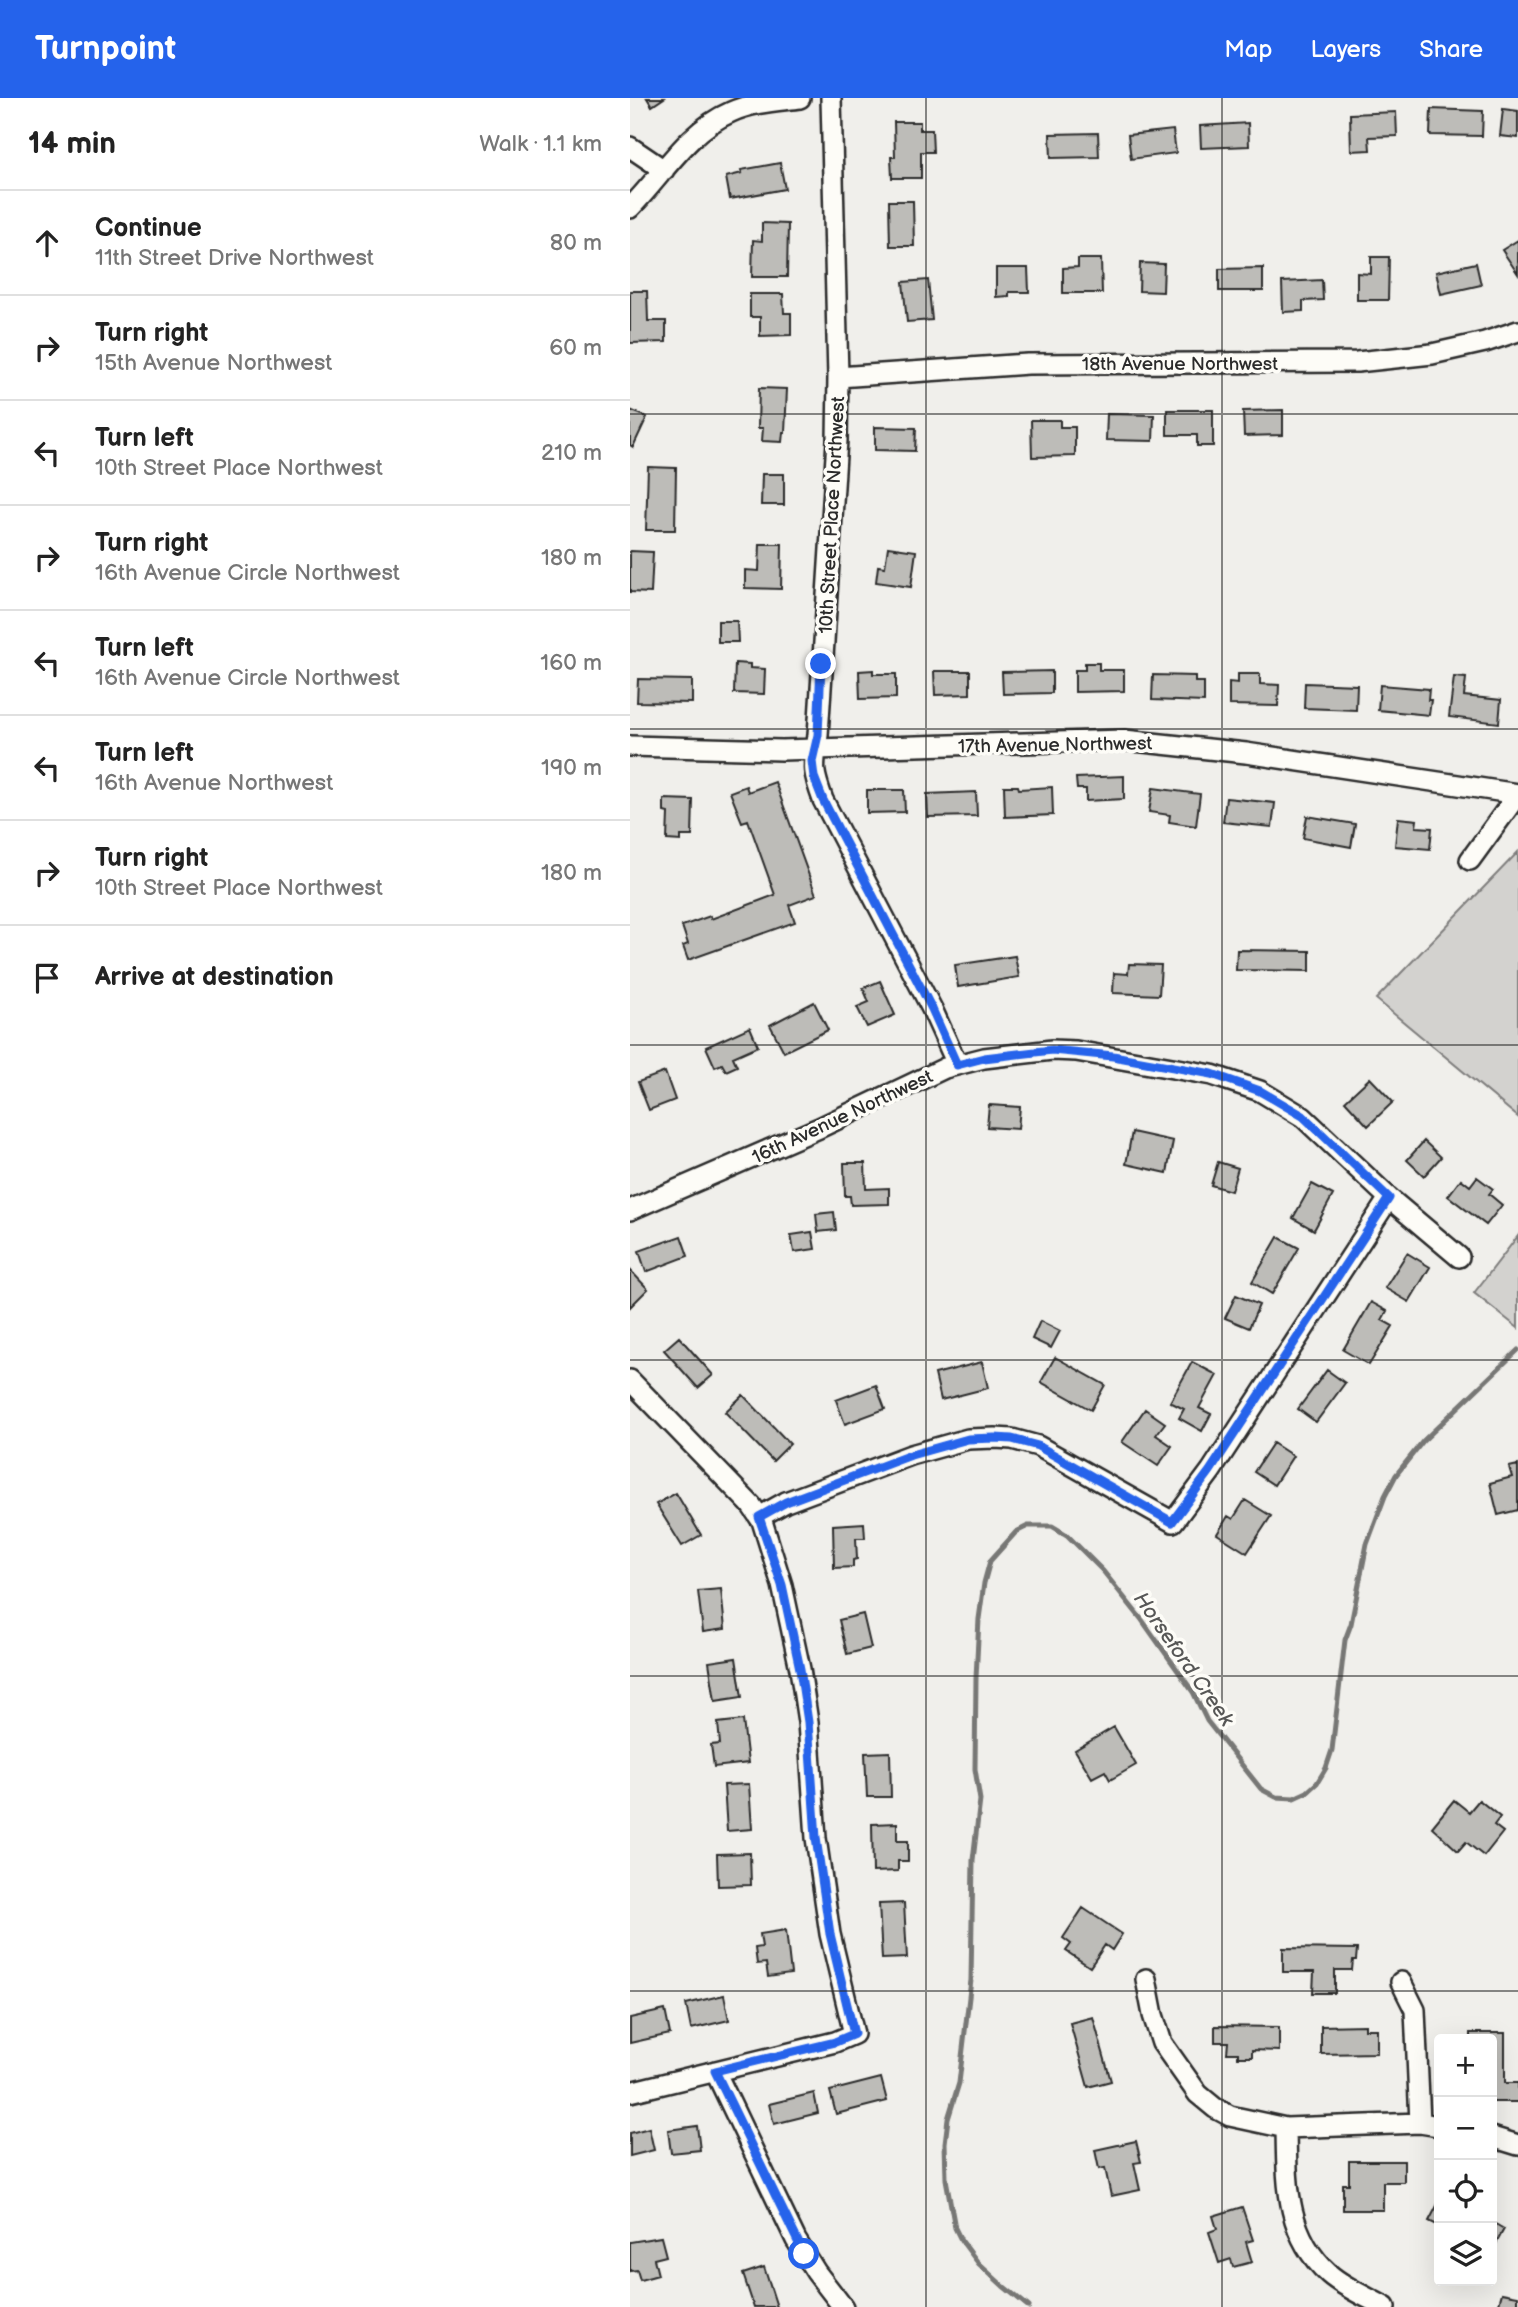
<!DOCTYPE html>
<meta charset="utf-8">
<style>
:root{--surface:#fff;--page:#f6f6f6;--text:#222;--muted:#767676;--line:#e0e0e0;--accent:#2563eb}
body{margin:0;font-family:"Balsamiq Sans",sans-serif;background:var(--page);color:var(--text)}
.controls{position:absolute;right:21px;bottom:21px;display:grid;overflow:hidden;border-radius:7px;box-shadow:0 7px 28px #0002}
.controls button{width:63px;height:63px;display:grid;place-items:center;padding:0;border:0;border-bottom:2px solid var(--line);background:var(--surface);color:var(--text);font:35px sans-serif}
.stop{position:absolute;width:21px;height:21px;margin:-16px;border:5px solid #2563eb;border-radius:50%;background:#fff}
.stop.end{background:#2563eb;border-color:#fff;box-shadow:0 2px 7px #0008}
.list{margin:0;padding:0;list-style:none}
h2{display:flex;justify-content:space-between;align-items:center;height:91px;margin:0;padding:0 28px;font-size:30px}
h2 small{font-size:23px;font-weight:400;color:var(--muted)}
.list li{display:grid;grid-template-columns:46px 1fr auto;gap:21px;align-items:center;box-sizing:border-box;height:105px;padding:0 28px;border-top:2px solid var(--line)}
.list b{display:block;font-size:26px;white-space:nowrap}
.list p{margin:0;font-size:23px;white-space:nowrap;color:var(--muted)}
.list em{font-size:23px;font-style:normal;color:var(--muted)}
.icon{flex:none;width:38px;height:38px;fill:none;stroke:currentColor;stroke-width:2;stroke-linecap:round;stroke-linejoin:round}
.map{position:relative;flex:none;width:888px;height:2209px;overflow:hidden}
header{display:flex;align-items:center;gap:42px;box-sizing:border-box;height:98px;padding:0 35px;background:var(--accent);color:#fff}
header strong{font-size:33px}
nav{display:flex;gap:38px;margin-inline-start:auto;font-size:24px}
main{display:flex}
aside{flex:1;background:var(--surface)}
.map>svg:first-child{display:block}
.green{fill:#d3d2cf;stroke:#7f7e7d;stroke-width:2}
.lines{fill:none;stroke-linecap:round;stroke-linejoin:round}
.stream{stroke:#777775;stroke-width:5}
.building{fill:#bdbcb8;stroke:#2b2b2b;stroke-width:2}
.minor-casing{stroke:#2b2b2b;stroke-width:24}
.minor{stroke:#fdfcf7;stroke-width:19}
.route{stroke:#2563eb;stroke-width:9}
.grid{fill:none;stroke:#2b2b2b;stroke-width:2;stroke-opacity:0.55}
.labels{text-anchor:middle;stroke-width:7;stroke-linejoin:round;paint-order:stroke}
.street-label{font-size:19px;fill:#2b2b2b;stroke:#fdfcf7}
.water-label{font-size:21px;font-style:italic;fill:#575756;stroke:#fdfcf7}
</style>
<header>
<strong>Turnpoint</strong>
<nav><a>Map</a><a>Layers</a><a>Share</a></nav>
</header>
<main>
<aside>
<h2>14 min<small>Walk · 1.1 km</small></h2>
<ul class="list">
<li><svg class="icon" aria-label="ahead" viewBox="0 0 24 24"><path d="M12 20V5M6 11l6-6 6 6"/></svg><div><b>Continue</b><p>11th Street Drive Northwest</p></div><em>80 m</em></li>
<li><svg class="icon" aria-label="right" viewBox="0 0 24 24"><path d="M7 20v-9h11M14 6l5 5-5 5"/></svg><div><b>Turn right</b><p>15th Avenue Northwest</p></div><em>60 m</em></li>
<li><svg class="icon" aria-label="left" viewBox="0 0 24 24"><path d="M17 20v-9H6M10 6l-5 5 5 5"/></svg><div><b>Turn left</b><p>10th Street Place Northwest</p></div><em>210 m</em></li>
<li><svg class="icon" aria-label="right" viewBox="0 0 24 24"><path d="M7 20v-9h11M14 6l5 5-5 5"/></svg><div><b>Turn right</b><p>16th Avenue Circle Northwest</p></div><em>180 m</em></li>
<li><svg class="icon" aria-label="left" viewBox="0 0 24 24"><path d="M17 20v-9H6M10 6l-5 5 5 5"/></svg><div><b>Turn left</b><p>16th Avenue Circle Northwest</p></div><em>160 m</em></li>
<li><svg class="icon" aria-label="left" viewBox="0 0 24 24"><path d="M17 20v-9H6M10 6l-5 5 5 5"/></svg><div><b>Turn left</b><p>16th Avenue Northwest</p></div><em>190 m</em></li>
<li><svg class="icon" aria-label="right" viewBox="0 0 24 24"><path d="M7 20v-9h11M14 6l5 5-5 5"/></svg><div><b>Turn right</b><p>10th Street Place Northwest</p></div><em>180 m</em></li>
<li><svg class="icon" aria-label="arrive" viewBox="0 0 24 24"><path d="M6 21V4h12l-3 4 3 4H6"/></svg><div><b>Arrive at destination</b></div></li>
</ul>
</aside>
<div class="map">
<svg width="888" height="2209" viewBox="0 0 888 2209">
<rect width="100%" height="100%" fill="#f0efeb"/>
<filter id="ink" filterUnits="userSpaceOnUse"><feTurbulence type="fractalNoise" baseFrequency=".0143" numOctaves="2"/><feDisplacementMap in="SourceGraphic" scale="14" xChannelSelector="R" yChannelSelector="G"/><feConvolveMatrix kernelMatrix="1 2 1 2 8 2 1 2 1" color-interpolation-filters="sRGB"/></filter>
<g filter="url(#ink)">
<path class="green" d="M888 754V1019L746 901Z
M888 1138V1230L844 1195Z"/>
<g class="lines">
<path class="stream" d="M399 2209 373 2188 349 2166 331 2142 325 2130 316 2081 315 2045 318 2021 329 1985 341 1882 343 1762 350 1702 345 1671 346 1580 349 1521 354 1485 360 1463 386 1434 398 1428H422L437 1437 473 1473 512 1522 563 1594 577 1623 631 1691 646 1699 664 1700 677 1694 687 1685 696 1670 702 1652 715 1542 721 1526 737 1446 755 1398 766 1377 793 1343 888 1252"/>
</g>
<path class="building" d="M17 0H34L22 8Z
M801 11 853 13 852 38 800 37Z
M873 11 888 13V40L870 38Z
M766 14 767 38 739 39 740 52 721 53 720 16Z
M264 24H290V32H302L303 54H291V80H262L261 59H265Z
M618 25 619 48 571 50 570 28Z
M543 32 546 55 501 61 498 37Z
M468 35 469 59 421 60 420 36Z
M150 65 155 91 100 101 96 79 112 75 111 72Z
M259 103H283L284 148H260Z
M132 125 158 126 157 179H122L123 142 132 143Z
M888 142V176L872 152Z
M741 159H759L758 202H727V175L741 176Z
M448 161H471L472 195H433V170L448 169Z
M510 165 534 166 533 194 509 193Z
M846 165 851 187 811 196 806 174Z
M366 170H398L399 194H379V198L366 199Z
M633 170V193H589V171Z
M298 182 302 222 277 224 273 184Z
M692 182 693 202 673 203V213L653 214 652 184Z
M0 193H17L18 223H36V244L0 245Z
M120 196H153L154 215H161V237L130 238V219H120Z
M129 290 157 291 155 334H153L152 344 132 343 133 330H128Z
M0 312 17 319 3 349 0 347Z
M537 312H583V348H567V337H537Z
M653 312V337L614 338 613 313Z
M477 316 524 317 523 343 476 342Z
M401 322H430V329H445V358L402 359Z
M245 329 286 330 285 353 245 352Z
M18 369 46 370 45 432H16Z
M132 376H154V407H131Z
M130 446H152L151 491 115 490V472L129 473Z
M258 449 286 453 281 489 246 484 248 468 255 469Z
M0 453 23 454 21 495 0 494Z
M88 523H107L108 544H88Z
M105 565 120 566V570L135 571 134 596 104 595Z
M455 565H469V572H494V593L445 594V572H455Z
M243 572V576H266V600L230 601 229 573Z
M304 573H340V596L305 597Z
M422 573V595L373 596 372 574Z
M608 576H630V586L649 587 648 608 599 607V584L608 585Z
M523 577 565 578V584H574V604L522 602Z
M824 579 836 580 834 598 871 602 869 625 819 619Z
M8 581 62 582V605L7 604Z
M675 585 727 587 726 612 674 610Z
M750 587 799 591 798 602H801L799 617 748 612Z
M494 678V701L456 703V691H447L446 680Z
M145 684 186 797 159 807 165 824 58 862 53 848 58 846 52 828 80 818 81 821 145 797 118 722 112 724 100 694 116 688 118 694Z
M374 688H388L389 691 422 689 423 717 375 719Z
M523 690 570 696 566 728 539 724 540 717 519 714Z
M237 692H274L275 714 237 715Z
M346 694 347 718 298 719 297 696Z
M596 700 645 705 642 729 593 724Z
M34 701 63 702 62 738H51V743L37 742 38 715 34 714Z
M677 718 725 726 721 749 673 740Z
M768 720 787 722 786 729 802 730 800 751 765 748Z
M607 852 680 853V873L606 872Z
M385 858 389 879 328 889 325 867Z
M499 866 531 867 529 897 483 895 484 875 498 876Z
M250 883 265 917 237 929 227 909 239 904 233 890Z
M184 904 198 932 154 954 140 927Z
M120 929 128 948 103 959 107 968 96 973 92 966 85 969 76 949Z
M35 974 45 1002 19 1012 8 984Z
M740 980 763 1004 738 1028 715 1003Z
M359 1007 390 1009 388 1031 357 1029Z
M502 1034 543 1043 537 1075 496 1066Z
M794 1043 811 1059 794 1078 777 1062Z
M588 1064 608 1070 601 1093 581 1087Z
M214 1065H235L236 1091 259 1090V1106L221 1107 220 1098H215Z
M847 1079 863 1091 859 1096 872 1107 856 1127 818 1098 831 1081 840 1088Z
M682 1086 703 1097 684 1132 663 1120Z
M204 1114 206 1132 188 1134 186 1116Z
M182 1134 185 1151 164 1154 161 1137Z
M51 1138 58 1158 16 1174 9 1153Z
M648 1139 669 1150 642 1196 622 1184Z
M777 1155 800 1169 779 1204 755 1190Z
M0 1172 18 1191 0 1209Z
M606 1197 629 1207 619 1230 595 1220Z
M741 1204 757 1213 752 1222 763 1228 739 1267 713 1252Z
M410 1223 430 1233 421 1250 402 1241Z
M49 1239 83 1277 68 1290 34 1252Z
M425 1259 475 1287 461 1312 411 1284Z
M352 1264 358 1290 311 1302 305 1276Z
M562 1264 587 1277 569 1310 581 1316 572 1333 549 1320 554 1311 540 1304Z
M697 1272 715 1285 686 1324 668 1311Z
M246 1287 255 1311 215 1326 206 1302Z
M113 1297 160 1346 143 1363 95 1314Z
M515 1311 535 1325 526 1337 542 1348 528 1368 492 1344Z
M643 1345 663 1358 644 1387 624 1374Z
M888 1367V1412L868 1417 860 1385 882 1379 879 1369Z
M46 1395 71 1437 52 1448 26 1406Z
M615 1402 641 1418 617 1455 587 1436 598 1418 603 1421Z
M234 1425 235 1440H226L227 1461 223 1462V1469L204 1470 203 1427Z
M91 1491 95 1531 73 1534 68 1493Z
M233 1516 241 1550 217 1556 209 1522Z
M106 1560 112 1599 85 1603 79 1564Z
M113 1622 118 1665 84 1669 81 1647 90 1646 88 1625Z
M484 1629 506 1667 480 1682 475 1673 462 1680 445 1652Z
M260 1654 261 1699H237L235 1655Z
M119 1686 122 1731 97 1733 94 1687Z
M824 1702 839 1714 849 1702 870 1719 864 1727 873 1734 854 1758 836 1744 828 1753 802 1729Z
M267 1725V1743H278V1763H268V1773L243 1774 242 1726Z
M120 1755 121 1787 88 1788 87 1756Z
M274 1805 277 1860 252 1861 249 1806Z
M453 1810 492 1836 482 1852 475 1847 460 1869 436 1853 441 1846 433 1840Z
M156 1832 161 1876 138 1879 136 1865 127 1866 125 1850 132 1849 130 1836Z
M653 1850 727 1851 726 1862H723L722 1872H705V1895H683L684 1874H653Z
M94 1897 99 1922 61 1931 56 1906Z
M35 1912 40 1936 0 1945V1920Z
M463 1919 481 1983 458 1989 440 1925Z
M735 1927V1931H747V1955L691 1956V1928Z
M585 1928 649 1929V1953L622 1952V1959H608V1955H597L598 1944H585Z
M840 1935H875V1985H888V2004H862V1941H840Z
M251 1980 257 2003 206 2016 200 1993Z
M184 1995 188 2015 144 2026 139 2006Z
M67 2028 70 2052 41 2055 38 2032Z
M19 2030 24 2052 0 2058V2035Z
M506 2043 511 2064 504 2065 510 2092 481 2098 475 2070 469 2071 465 2052Z
M719 2063H774V2084H753V2112H713V2086H719Z
M809 2104V2128L799 2123Z
M612 2109 623 2142 616 2144 622 2164 603 2169 601 2161 589 2165 579 2134 587 2131 583 2118Z
M862 2124 874 2131 862 2153Z
M31 2139 36 2158 24 2161 28 2177 10 2182 7 2172 0 2173V2144Z
M134 2169 147 2209H124L113 2176Z
M872 2195 888 2198V2209H868Z"/>
<g class="lines">
<defs>
<path id="minor" d="M201 0 208 279 207 342 188 637C184 669 181 669 193 702L302 911 327 966
M0 49 34 72
M0 110C33 77 57 33 101 14 123 4 147 3 170 0
M208 279 398 266 727 264 802 256 855 244 888 233
M0 648 152 652 494 642 616 655 888 696
M840 762 888 696
M0 1112 189 1030 315 970 354 960 422 952 446 953 582 977 630 993 673 1019 759 1100 829 1159
M0 1282 121 1407 132 1423 152 1487 170 1571 178 1624 186 1740 200 1836 224 1936 205 1944 0 1994
M129 1419 156 1404 281 1357 338 1341 365 1340 382 1341 408 1348 543 1424 581 1373 759 1100
M516 1881 523 1917 532 1945 568 1996 585 2010 600 2018 656 2030 790 2025 809 2028
M771 1884 785 1912 790 2025
M85 1973 166 2142 186 2174 213 2209
M656 2030C657 2084 655 2136 699 2176 715 2190 737 2199 755 2209
M862 2039 888 2047"/>
</defs>
<use href="#minor" class="minor-casing"/>
<use href="#minor" class="minor"/>
</g>
</g>
<g class="lines" filter="url(#ink)">
<path class="route" d="M174 2156 85 1973 205 1944 224 1936 200 1836 186 1740 178 1624 170 1571 152 1487 129 1419 156 1404 281 1357 338 1341 365 1340 382 1341 408 1348 542 1424 580 1373 759 1100 673 1018 630 993 582 976 483 958 422 952 354 960 327 967 302 911 193 702 184 679 182 663 188 637 191 566"/>
</g>
<path class="grid" d="M296 0V2209M592 0V2209M0 316H888M0 631H888M0 947H888M0 1262H888M0 1578H888M0 1893H888"/>
<g class="labels">
<g class="street-label">
<text x="550" y="272">18th Avenue Northwest</text>
<text transform="translate(201 417) rotate(-87)" y="7">10th Street Place Northwest</text>
<text transform="translate(425 646) rotate(-1)" y="7">17th Avenue Northwest</text>
<text transform="translate(212 1018) rotate(-25)" y="7">16th Avenue Northwest</text>
</g>
<g class="water-label">
<text transform="translate(554 1561) rotate(55)" y="7">Horseford Creek</text>
</g>
</g>
</svg>
<div class="controls">
<button>+</button>
<button>−</button>
<button><svg class="icon" aria-label="locate" viewBox="0 0 24 24"><circle cx="12" cy="12" r="6"/><path d="M12 2v4M12 18v4M2 12h4M18 12h4"/></svg></button>
<button><svg class="icon" aria-label="layers" viewBox="0 0 24 24"><path d="M12 4l9 5-9 5-9-5zM3 14l9 5 9-5"/></svg></button>
</div>
<div class="stop" style="left:174px;top:2156px"></div>
<div class="stop end" style="left:191px;top:566px"></div>
</div>
</main>
